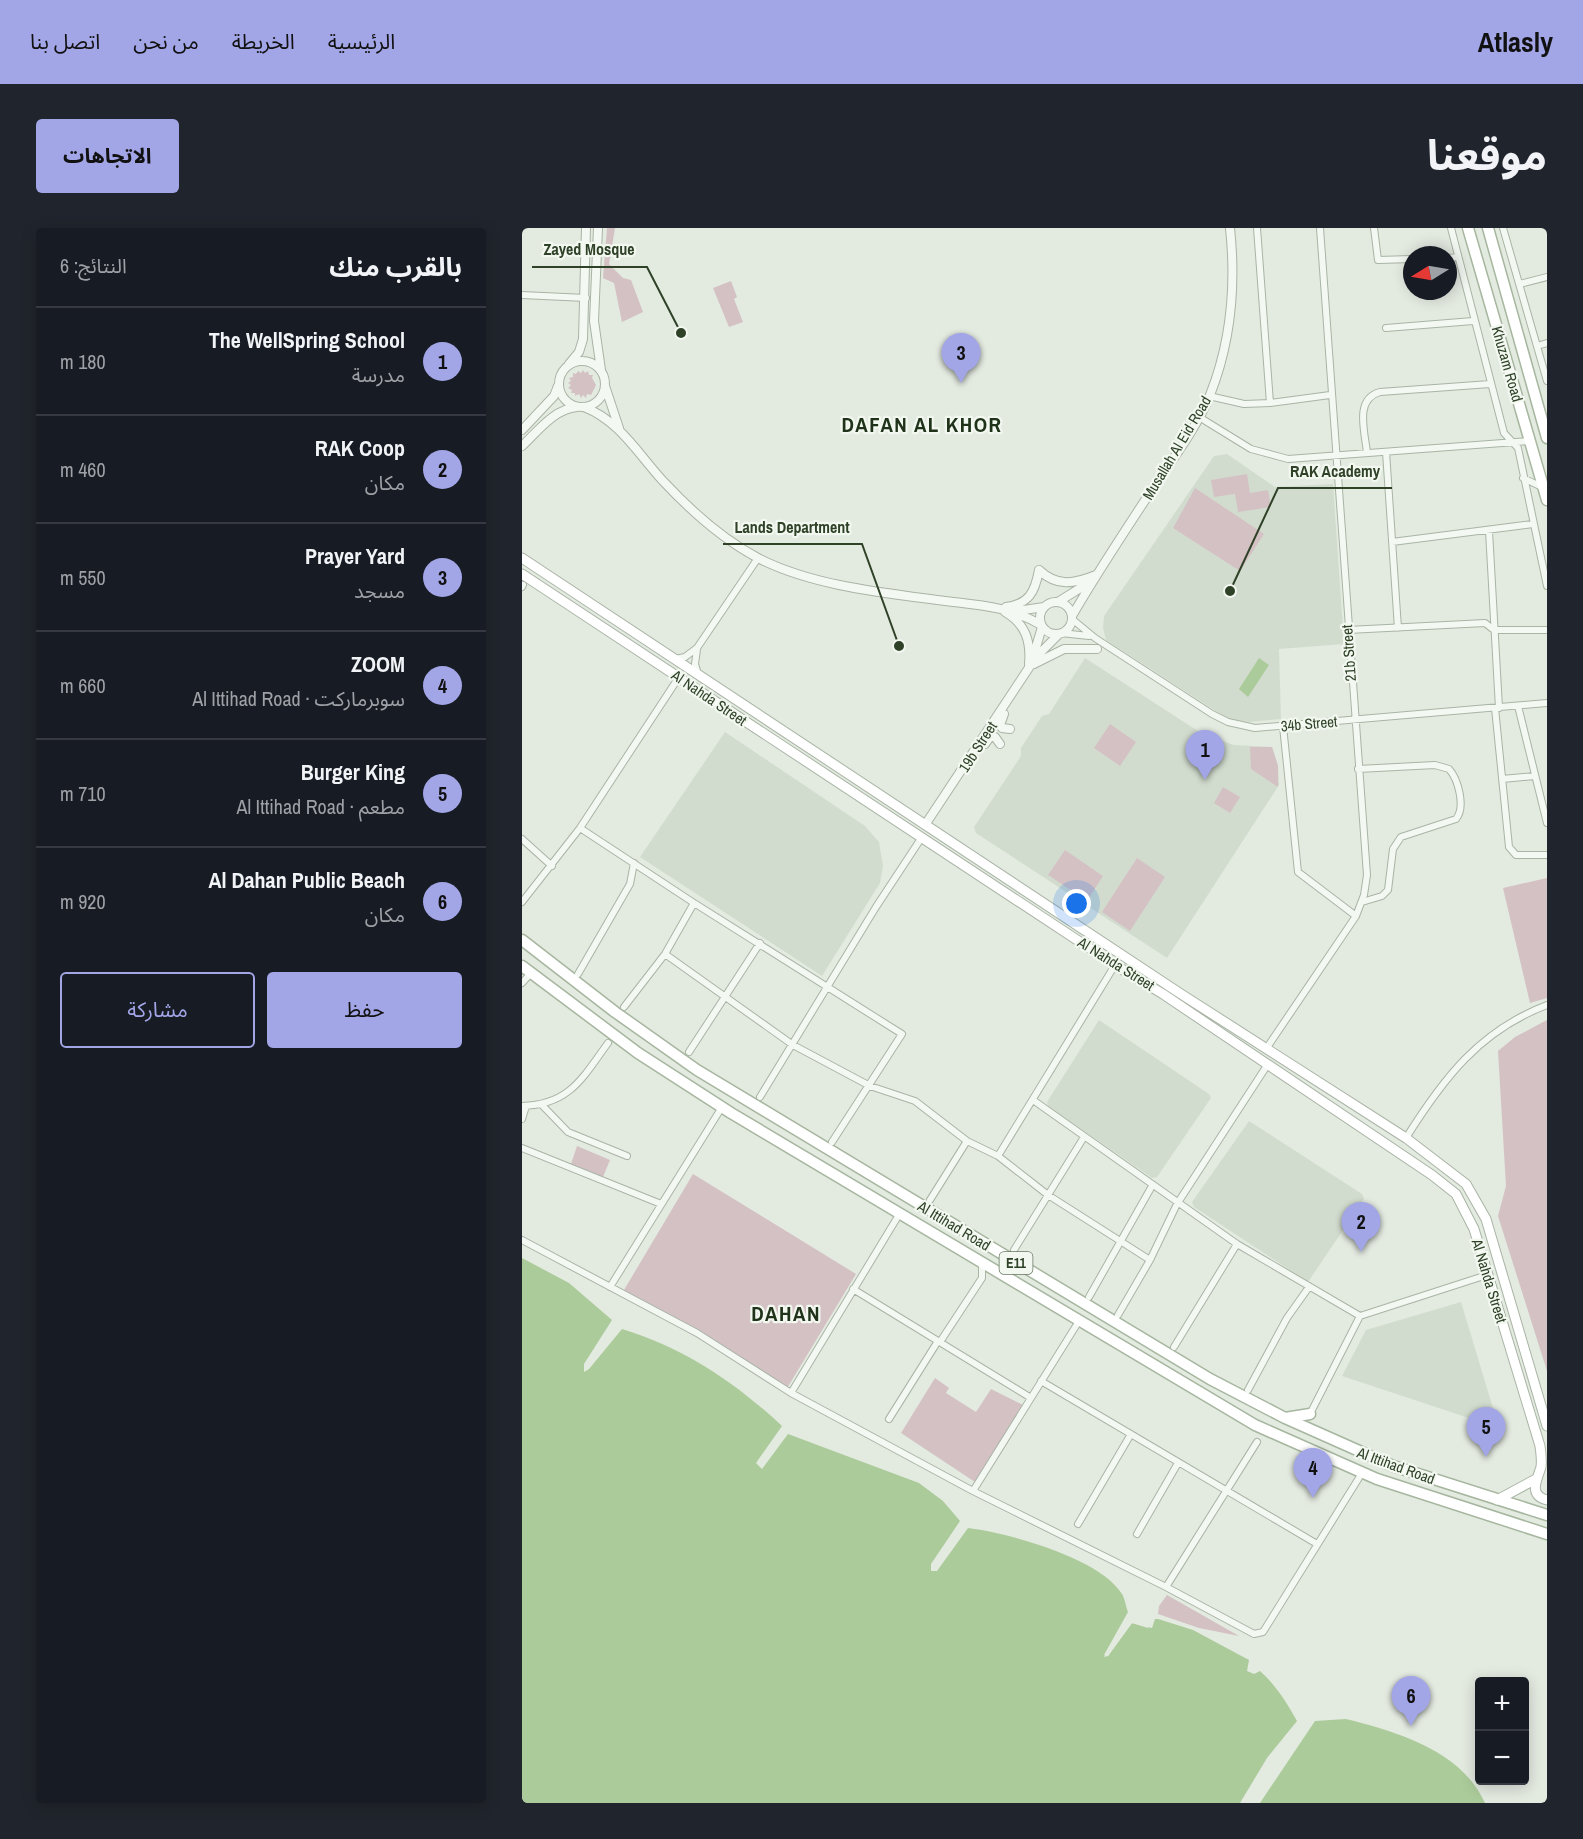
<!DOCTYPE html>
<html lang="ar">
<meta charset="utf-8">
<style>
:root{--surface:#171b24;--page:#20242c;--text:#f1f3f6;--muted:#9ea1a6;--line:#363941;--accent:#a2a5e6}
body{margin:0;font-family:"Archivo Narrow","Noto Sans Arabic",sans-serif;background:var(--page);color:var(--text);direction:rtl}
.controls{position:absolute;right:18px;bottom:18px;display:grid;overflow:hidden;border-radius:6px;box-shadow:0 3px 15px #0003}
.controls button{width:54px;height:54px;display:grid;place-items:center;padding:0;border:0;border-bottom:2px solid var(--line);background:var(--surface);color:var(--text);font:30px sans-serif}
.compass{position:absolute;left:881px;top:18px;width:54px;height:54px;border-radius:50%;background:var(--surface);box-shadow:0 3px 15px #0003;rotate:259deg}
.you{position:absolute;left:555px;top:676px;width:21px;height:21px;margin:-15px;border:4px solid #fff;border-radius:50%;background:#1a73e8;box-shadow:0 0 0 9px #1a73e833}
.badge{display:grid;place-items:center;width:39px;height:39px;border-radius:50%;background:var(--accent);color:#111;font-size:20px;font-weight:700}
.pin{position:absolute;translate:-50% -50px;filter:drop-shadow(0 2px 3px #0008)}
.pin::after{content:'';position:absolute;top:32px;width:21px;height:18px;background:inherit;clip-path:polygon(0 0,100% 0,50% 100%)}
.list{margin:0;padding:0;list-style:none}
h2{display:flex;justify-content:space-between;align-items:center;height:78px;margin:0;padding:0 24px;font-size:26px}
h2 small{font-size:20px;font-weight:400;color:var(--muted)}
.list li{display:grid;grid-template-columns:39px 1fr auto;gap:18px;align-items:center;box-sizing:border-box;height:108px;padding:0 24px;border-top:2px solid var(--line)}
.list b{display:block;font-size:22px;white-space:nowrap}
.list p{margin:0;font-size:20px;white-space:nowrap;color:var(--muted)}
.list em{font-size:20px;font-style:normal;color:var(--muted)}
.actions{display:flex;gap:12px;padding:18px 24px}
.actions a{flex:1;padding:14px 0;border:2px solid var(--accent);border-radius:6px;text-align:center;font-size:21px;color:var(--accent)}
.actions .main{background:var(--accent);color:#111}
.map{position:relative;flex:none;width:1025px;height:1575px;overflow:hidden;direction:ltr;border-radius:6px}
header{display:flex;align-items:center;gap:36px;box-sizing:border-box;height:84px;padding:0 30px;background:var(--accent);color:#111}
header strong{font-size:28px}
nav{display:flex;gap:33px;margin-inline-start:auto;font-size:21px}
.intro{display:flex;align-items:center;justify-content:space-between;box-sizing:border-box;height:144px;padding:0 36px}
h1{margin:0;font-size:42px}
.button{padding:15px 27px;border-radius:6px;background:var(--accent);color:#111;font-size:21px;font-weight:700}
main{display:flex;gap:36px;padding:0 36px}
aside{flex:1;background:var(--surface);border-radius:6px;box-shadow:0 3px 15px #0003}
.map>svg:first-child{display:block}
.built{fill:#d2dcce}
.green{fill:#d4c1c4}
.water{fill:#accb9a}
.pier{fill:#e3eae0}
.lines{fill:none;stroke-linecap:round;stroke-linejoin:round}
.minor-casing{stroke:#a9b4a5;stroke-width:8}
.tertiary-casing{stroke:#a9b4a5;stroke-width:10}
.secondary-casing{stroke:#a9b4a5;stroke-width:11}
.primary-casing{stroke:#a6b69f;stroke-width:13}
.minor{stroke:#f4f8f3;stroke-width:6}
.tertiary{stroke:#f4f8f3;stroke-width:8}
.secondary{stroke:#fff;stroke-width:9}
.primary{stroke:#fff;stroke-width:10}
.labels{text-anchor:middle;stroke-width:4.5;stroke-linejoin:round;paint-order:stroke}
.shield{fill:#f2f7f0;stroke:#6a7864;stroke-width:1.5}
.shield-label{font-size:14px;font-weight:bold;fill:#2f4228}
.street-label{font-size:15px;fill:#2f4228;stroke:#f2f7f0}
.district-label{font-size:21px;font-weight:bold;letter-spacing:1.5px;fill:#20331a;stroke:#f2f7f0}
.leader{fill:none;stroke:#2f4228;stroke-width:2}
.callout-dot{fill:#2f4228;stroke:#f2f7f0;stroke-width:2}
.callout-label{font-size:16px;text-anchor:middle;font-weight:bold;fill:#2f4228;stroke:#f2f7f0;stroke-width:4.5;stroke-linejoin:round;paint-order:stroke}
</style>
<header>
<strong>Atlasly</strong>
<nav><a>الرئيسية</a><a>الخريطة</a><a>من نحن</a><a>اتصل بنا</a></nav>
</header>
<div class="intro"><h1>موقعنا</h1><a class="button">الاتجاهات</a></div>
<main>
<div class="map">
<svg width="1025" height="1575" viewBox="0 0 1025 1575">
<rect width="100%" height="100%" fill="#e3eae0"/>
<path class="built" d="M705 226 753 259 811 256 822 416 757 421 759 491 727 494 706 491 584 412 581 400 582 388 692 228Z
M563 430 679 505 712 517 750 519 756 538 757 557 645 730 454 605 452 599 499 528V520L520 488 527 486Z
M203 504 343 598 357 614 361 638 358 655 300 748 118 629Z
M577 792 687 866 689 870 635 949 630 950 526 878 525 874Z
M727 893 840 966 842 971 786 1054 672 979 670 974Z
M939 1074 977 1200 820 1148 844 1102Z"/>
<path class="green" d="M85 0H93L87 36 101 50 109 52 121 84 100 94 92 55 81 50Z
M209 53 215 69 212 71 221 94 207 99 191 60Z
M61 142 63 145 66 143 67 147H71L70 150 74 157 69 167 65 166 64 170 61 167 59 170 57 166 53 168V165H49L50 162 46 160 49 157 46 155 49 153 47 150 51 149V145L54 146 56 143 59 145Z
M725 246 728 265 746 262 749 279 716 284 713 266 692 269 689 252Z
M673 260 742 306 718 343 651 300Z
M588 496 614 514 598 538 572 520Z
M728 519H750L756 538V559L729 541Z
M701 559 718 569 708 585 692 575Z
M543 622 581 648 565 673 526 647Z
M615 630 643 649 608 703 580 684Z
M1025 650V770L1008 775 981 660Z
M1025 792V1143L976 988 984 958 976 823 993 809Z
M55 918 88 932 81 949 49 936Z
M171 946 334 1046 264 1162 116 1075 102 1062Z
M413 1150 427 1160 424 1165 454 1184 469 1161 505 1179 453 1254 379 1205Z
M645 1367 717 1408 677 1400 636 1386 637 1378Z"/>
<path class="water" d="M737 430 747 437 726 469 717 461Z
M0 1030 47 1055 90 1092 62 1136V1144L67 1141 100 1101C162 1120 213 1154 260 1198L234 1235 240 1241 266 1206 397 1255 421 1273 438 1293 409 1336V1343H415L446 1300C486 1305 578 1330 600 1366 603 1371 604 1379 606 1384L582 1427 586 1428 610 1395 626 1400 633 1390 671 1402 727 1432 725 1443 732 1446 738 1443C754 1457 765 1475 775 1493L745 1530 718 1575H0Z
M824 1491C875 1504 939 1522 963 1575H738L793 1493Z"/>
<path class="pier" d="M609 1382 591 1417 609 1393 628 1397 631 1388H636V1391H633L630 1400 610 1395 586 1428 582 1429Z"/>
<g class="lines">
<defs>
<path id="minor" d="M735 0 748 175
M852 0 856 32 890 31
M929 0 982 205 996 220 1025 358
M981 0 1025 153
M926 30 936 29
M998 56 1025 49
M0 67 64 70
M864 100 951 93
M1015 118 1025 115
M687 168 722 176 748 175 808 167
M677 189 729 221 766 231 1007 213
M864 224 876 400
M845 225C843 204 832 171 858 164L968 156
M1001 250 1022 260
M967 303 977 480
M870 314 1011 296
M0 359 1 357
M550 391 573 410 690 486 706 494 733 500 1025 475
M826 402 963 395 972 402H1025
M539 405 567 408
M175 421 173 436 176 446
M153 431 163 429 175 420 236 330
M996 478 1025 595
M973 480 987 619 994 627H1025
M761 498 776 644 834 688
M836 541 913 537 927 541C936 551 944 579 934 591L879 609 871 621 866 662 860 668 840 674
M980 551 1013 548
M58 600 172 675 380 806 310 914
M0 611 30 638
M0 674 58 600 157 449
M143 726 271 817 348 858 393 873 445 913 476 928 526 967 628 1032
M56 746 108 656 112 635
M0 755 9 745
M102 779 143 726 172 675
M744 821 834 688 842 667 845 647 798 0
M167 824 238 715
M238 869 354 679 400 609
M511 872 715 1016 838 1088
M19 876 46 904 105 928
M0 878C48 877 61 849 86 815
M0 891 4 878
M884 910C921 851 957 803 1025 777
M0 920 139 976
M476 928 593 737
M408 972 445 913
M0 1012 175 1105 269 1165 451 1263 644 1359
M492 1022 562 909
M88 1059 200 879
M331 1061 509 1170
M567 1069 630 958
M596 1087 628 1032 655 976 746 836
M418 1114 460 1050V1035
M652 1119 715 1016
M519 1153 795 1316
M726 1162 765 1090 787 1059
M269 1165 378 985
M788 1186 838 1088 965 1047
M367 1191 416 1113
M735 1214 644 1359 732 1406 741 1404 840 1245
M451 1263 557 1093
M556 1296 609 1206
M615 1306 656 1235"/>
<path id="tertiary" d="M76 0 72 93 79 142
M37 156a23 23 0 1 1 46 0a23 23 0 1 1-46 0Z
M47 136 57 124 61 111 64 0
M83 158 97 200
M62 179C98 193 116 226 141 253 169 283 200 311 236 330 290 358 363 365 423 373 456 377 490 379 519 397
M0 202 32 168 36 158
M0 218C16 203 32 181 55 179
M517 342C535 359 552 356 574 347
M518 390a16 16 0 1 1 32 0a16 16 0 1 1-32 0Z
M536 374 568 354
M484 379C507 376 513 364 517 342
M495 383 522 379
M483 384C504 396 509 414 507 436
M550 388C576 343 605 300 633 257 653 228 675 199 688 167 709 114 714 56 708 0
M512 426 520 399
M512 436 542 421H575
M482 486 478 497 480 500 488 501
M463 516 468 509H473L478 516
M403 597 514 429 537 406"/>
<path id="secondary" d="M0 330 659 766 884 910 944 956 964 991 1025 1198
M0 346 593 737 641 766 910 947 934 966 952 1001 1018 1218C1019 1225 1020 1232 1019 1239 1015 1252 1006 1267 1025 1272
M975 1272 1014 1251"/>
<path id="primary" d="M946 0 1025 272
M966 0 1025 210
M0 712 93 784 175 842 688 1151 763 1190 871 1238 1025 1287
M0 738 116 825 209 885 733 1197 855 1251 1025 1306
M763 1190 788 1186"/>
</defs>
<use href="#minor" class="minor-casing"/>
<use href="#tertiary" class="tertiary-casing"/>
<use href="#secondary" class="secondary-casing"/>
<use href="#primary" class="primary-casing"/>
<use href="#minor" class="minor"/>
<use href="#tertiary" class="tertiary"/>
<use href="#secondary" class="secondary"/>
<use href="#primary" class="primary"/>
</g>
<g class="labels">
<rect class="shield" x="477.5" y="1024" width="33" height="22" rx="4.5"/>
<g class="shield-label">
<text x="494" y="1040">E11</text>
</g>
<g class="street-label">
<text transform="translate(985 136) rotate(74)" y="5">Khuzam Road</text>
<text transform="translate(655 220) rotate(-59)" y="5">Musallah Al Eid Road</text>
<text transform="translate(827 425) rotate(-94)" y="5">21b Street</text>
<text transform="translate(187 470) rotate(34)" y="5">Al Nahda Street</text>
<text transform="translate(787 496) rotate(-5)" y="5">34b Street</text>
<text transform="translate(456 519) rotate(-57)" y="5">19b Street</text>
<text transform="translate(594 736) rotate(32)" y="5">Al Nahda Street</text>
<text transform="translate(432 998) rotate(31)" y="5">Al Ittihad Road</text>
<text transform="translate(967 1053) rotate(73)" y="5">Al Nahda Street</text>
<text transform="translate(874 1238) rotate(20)" y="5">Al Ittihad Road</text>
</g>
<g class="district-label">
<text x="400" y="204">DAFAN AL KHOR</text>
<text x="264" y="1093">DAHAN</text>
</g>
</g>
<path class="leader" d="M159 105L125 39H10M708 363L756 260H870M377 418L340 316H201"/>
<g class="callout-dot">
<circle cx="159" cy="105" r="6"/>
<circle cx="708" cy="363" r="6"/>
<circle cx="377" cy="418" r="6"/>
</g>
<g class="callout-label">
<text x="67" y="27">Zayed Mosque</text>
<text x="813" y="249">RAK Academy</text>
<text x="270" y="305">Lands Department</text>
</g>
</svg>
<div class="controls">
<button>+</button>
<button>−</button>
</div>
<svg class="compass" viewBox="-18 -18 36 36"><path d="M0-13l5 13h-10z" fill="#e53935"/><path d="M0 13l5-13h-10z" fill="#9ea1a6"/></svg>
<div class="you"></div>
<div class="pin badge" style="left:683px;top:552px">1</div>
<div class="pin badge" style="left:839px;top:1024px">2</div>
<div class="pin badge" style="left:439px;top:155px">3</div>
<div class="pin badge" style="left:791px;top:1270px">4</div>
<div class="pin badge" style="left:964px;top:1229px">5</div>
<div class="pin badge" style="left:889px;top:1498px">6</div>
</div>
<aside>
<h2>بالقرب منك<small>النتائج: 6</small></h2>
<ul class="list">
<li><span class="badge">1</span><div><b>The WellSpring School</b><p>مدرسة</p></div><em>180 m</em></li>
<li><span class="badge">2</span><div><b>RAK Coop</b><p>مكان</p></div><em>460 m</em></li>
<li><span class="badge">3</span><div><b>Prayer Yard</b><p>مسجد</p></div><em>550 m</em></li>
<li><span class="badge">4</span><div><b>ZOOM</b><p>سوبرماركت · Al Ittihad Road</p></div><em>660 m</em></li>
<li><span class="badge">5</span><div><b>Burger King</b><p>مطعم · Al Ittihad Road</p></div><em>710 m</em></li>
<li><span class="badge">6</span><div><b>Al Dahan Public Beach</b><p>مكان</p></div><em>920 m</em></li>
</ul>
<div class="actions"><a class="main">حفظ</a><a>مشاركة</a></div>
</aside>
</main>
